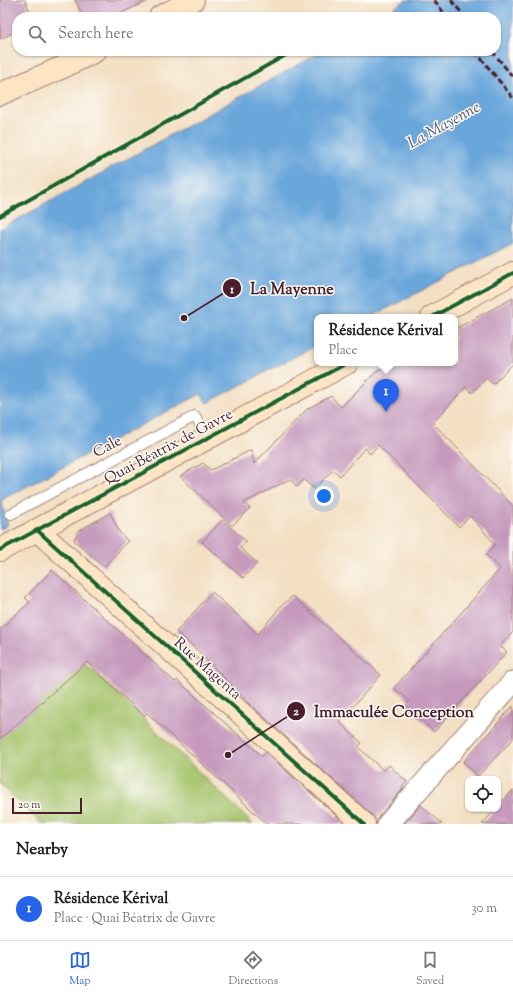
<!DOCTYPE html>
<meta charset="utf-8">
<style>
:root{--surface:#fff;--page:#f2f2f2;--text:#222;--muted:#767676;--line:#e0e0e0;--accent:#2563eb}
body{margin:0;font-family:"Sorts Mill Goudy",serif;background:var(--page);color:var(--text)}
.controls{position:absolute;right:12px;bottom:12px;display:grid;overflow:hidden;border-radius:8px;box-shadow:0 1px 3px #0004}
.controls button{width:36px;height:36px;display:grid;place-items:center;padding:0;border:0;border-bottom:1px solid var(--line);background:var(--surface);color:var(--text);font:20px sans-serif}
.scale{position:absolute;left:12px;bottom:10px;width:70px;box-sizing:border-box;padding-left:4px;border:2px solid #4a1f2b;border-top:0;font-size:11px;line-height:14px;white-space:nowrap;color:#4a1f2b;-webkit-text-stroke:3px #fdfcf7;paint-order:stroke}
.you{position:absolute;left:324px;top:496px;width:14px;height:14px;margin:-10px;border:3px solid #fff;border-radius:50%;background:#1a73e8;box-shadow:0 0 0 6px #1a73e833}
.badge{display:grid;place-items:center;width:26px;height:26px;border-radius:50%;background:var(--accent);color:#fff;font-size:13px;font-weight:700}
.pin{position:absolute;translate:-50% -33px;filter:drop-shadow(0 1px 2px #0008)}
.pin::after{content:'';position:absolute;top:21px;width:14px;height:12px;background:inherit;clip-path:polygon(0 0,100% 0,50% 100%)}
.popup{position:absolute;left:314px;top:314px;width:144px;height:52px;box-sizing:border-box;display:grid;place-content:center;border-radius:8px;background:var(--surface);filter:drop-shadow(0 1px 3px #0005);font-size:13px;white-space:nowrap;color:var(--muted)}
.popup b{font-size:15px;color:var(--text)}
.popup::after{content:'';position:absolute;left:50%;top:100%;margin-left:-8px;border:8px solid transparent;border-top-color:var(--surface)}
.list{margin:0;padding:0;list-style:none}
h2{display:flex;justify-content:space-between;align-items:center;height:52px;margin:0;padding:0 16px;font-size:17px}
h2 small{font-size:13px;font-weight:400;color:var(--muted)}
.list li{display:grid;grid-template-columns:26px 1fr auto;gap:12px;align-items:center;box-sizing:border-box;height:64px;padding:0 16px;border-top:1px solid var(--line)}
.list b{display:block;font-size:15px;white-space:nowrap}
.list p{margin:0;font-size:13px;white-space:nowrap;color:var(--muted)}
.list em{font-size:13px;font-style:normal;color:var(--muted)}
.icon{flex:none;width:22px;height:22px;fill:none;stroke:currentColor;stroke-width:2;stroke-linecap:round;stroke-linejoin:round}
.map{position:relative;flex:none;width:513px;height:824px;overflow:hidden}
.search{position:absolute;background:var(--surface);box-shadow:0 1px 3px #0004;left:12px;right:12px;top:12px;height:44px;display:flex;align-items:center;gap:10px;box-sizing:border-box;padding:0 14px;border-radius:16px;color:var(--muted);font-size:15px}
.sheet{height:116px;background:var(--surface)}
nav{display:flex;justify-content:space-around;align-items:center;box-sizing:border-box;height:56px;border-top:1px solid var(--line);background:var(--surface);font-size:11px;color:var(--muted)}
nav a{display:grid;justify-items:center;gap:2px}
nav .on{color:var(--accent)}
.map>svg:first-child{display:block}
.green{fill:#a4c26a;stroke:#77704a}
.water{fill:#69a6da;stroke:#5a6282}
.building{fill:#c598bc}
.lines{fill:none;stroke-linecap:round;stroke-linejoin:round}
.lane-casing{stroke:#9e7f76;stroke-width:12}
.street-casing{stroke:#9e7f76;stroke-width:23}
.secondary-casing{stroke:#9e7f76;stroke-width:24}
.lane{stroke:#fff;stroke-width:10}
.street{stroke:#fff;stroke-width:21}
.secondary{stroke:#fde5c4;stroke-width:22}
.rail{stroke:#4a1f2b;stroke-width:3;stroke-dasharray:6 3;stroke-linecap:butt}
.cycleway-casing{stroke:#fdfcf7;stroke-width:6}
.cycleway{stroke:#1b5e20;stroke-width:4}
.labels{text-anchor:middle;stroke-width:3;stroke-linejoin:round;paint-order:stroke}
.street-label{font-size:15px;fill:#4a1f2b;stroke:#fdfcf7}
.water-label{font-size:16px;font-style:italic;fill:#565571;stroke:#fdfcf7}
.leader{fill:none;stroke:#4a1f2b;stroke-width:1.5}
.callout-dot{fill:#4a1f2b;stroke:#fdfcf7;stroke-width:1.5}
.mark-label{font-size:12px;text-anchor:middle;font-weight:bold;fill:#fff}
.callout-label{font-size:16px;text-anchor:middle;font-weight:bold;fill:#4a1f2b;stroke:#fdfcf7;stroke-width:3;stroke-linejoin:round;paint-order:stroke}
</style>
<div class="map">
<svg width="513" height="824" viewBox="0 0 513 824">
<rect width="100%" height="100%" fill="#fdfcf7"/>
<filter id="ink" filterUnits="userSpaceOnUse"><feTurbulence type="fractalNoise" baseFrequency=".025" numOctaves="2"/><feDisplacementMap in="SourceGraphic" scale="8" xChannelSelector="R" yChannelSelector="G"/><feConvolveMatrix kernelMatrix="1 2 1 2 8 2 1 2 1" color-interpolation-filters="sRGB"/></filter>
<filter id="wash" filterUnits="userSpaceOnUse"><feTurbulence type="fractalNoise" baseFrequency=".012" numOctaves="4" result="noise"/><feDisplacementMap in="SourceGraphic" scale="16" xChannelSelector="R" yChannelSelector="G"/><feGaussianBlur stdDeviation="0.9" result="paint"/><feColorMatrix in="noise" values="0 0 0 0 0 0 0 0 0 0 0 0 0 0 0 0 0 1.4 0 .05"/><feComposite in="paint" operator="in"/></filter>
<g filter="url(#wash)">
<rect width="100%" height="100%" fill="#f3dfc2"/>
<path class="green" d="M83 663 96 673 253 824H42L0 784V667Z"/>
<path class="water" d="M406 0H513V243L371 317H317V345L207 403 201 394C136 427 72 463 7 497L1 501 8 525 0 529V229L323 51H496V17H381Z"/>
<g id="blocks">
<path class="building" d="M0 0H25L32 17H17V31L0 39Z
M75 0H149L113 17H83Z
M513 298V364L493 384 486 378 472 393 466 387 433 423 513 506V632L500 646 507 652 434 732 406 705 410 701 394 688 500 569 486 555 495 544 470 516 459 527 378 445 370 454 365 448 340 476 333 470 314 489 304 480 297 487 290 479 244 503 250 508 232 526 180 476 203 463 211 470 251 450 254 464 307 409 331 396 341 407 377 371 393 363H455V329Z
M110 513 120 533 128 541 104 567 74 540 78 531Z
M222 520 246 541 240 548 257 563 243 578 202 542Z
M52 570 175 682 177 680 262 756 266 752 345 824H267L147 713 144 716 87 662 0 739V629L30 602 25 598Z
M212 592 258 634 281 606 293 596 381 675 339 722 362 743 358 747 384 771 389 765 407 782 402 787 403 789 379 816 376 824 372 815 253 707 203 657 204 656 176 632Z
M513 706V739L478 776 463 762Z
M513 790V824H482L496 809H498V806Z
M421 805 442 824H404Z"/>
</g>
</g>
<g filter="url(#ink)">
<use href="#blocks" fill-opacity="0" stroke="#9e7f76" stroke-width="1"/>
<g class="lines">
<defs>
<path id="lane" d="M11 514 195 416 208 438"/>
<path id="street" d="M388 824 513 682"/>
<path id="secondary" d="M160 17 193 0
M0 94 61 68 95 51
M432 317 513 273
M37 530 364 824
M0 550 347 363"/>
</defs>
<use href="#lane" class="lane-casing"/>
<use href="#street" class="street-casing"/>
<use href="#secondary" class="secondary-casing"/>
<use href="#lane" class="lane"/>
<use href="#street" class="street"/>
<use href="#secondary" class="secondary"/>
<path class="rail" d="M434 0 447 17
M451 0 465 17
M475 51 513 98
M492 51 513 77"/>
<defs>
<path id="cycleway" d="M0 216 293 51
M432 317 513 273
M37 530 364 824
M0 550 347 363"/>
</defs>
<use href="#cycleway" class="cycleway-casing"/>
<use href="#cycleway" class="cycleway"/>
</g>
</g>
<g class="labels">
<g class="street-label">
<text transform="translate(107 446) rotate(-28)" y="5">Cale</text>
<text transform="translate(168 446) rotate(-28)" y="5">Quai Béatrix de Gavre</text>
<text transform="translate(208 668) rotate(42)" y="5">Rue Magenta</text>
</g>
<g class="water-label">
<text transform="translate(443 124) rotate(-29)" y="6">La Mayenne</text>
</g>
</g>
<path class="leader" d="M184 318L232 288M228 755L296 711"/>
<g class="callout-dot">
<circle cx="184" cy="318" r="4"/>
<circle cx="228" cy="755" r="4"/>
<circle cx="232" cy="288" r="10"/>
<circle cx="296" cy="711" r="10"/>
</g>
<g class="mark-label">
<text x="232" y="293">1</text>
<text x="296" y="715">2</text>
</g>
<g class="callout-label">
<text x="292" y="294">La Mayenne</text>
<text x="394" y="717">Immaculée Conception</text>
</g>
</svg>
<div class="controls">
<button><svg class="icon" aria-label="locate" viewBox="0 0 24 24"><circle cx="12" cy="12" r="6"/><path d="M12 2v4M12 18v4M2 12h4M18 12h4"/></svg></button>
</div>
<div class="scale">20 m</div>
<div class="you"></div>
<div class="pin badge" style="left:386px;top:412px">1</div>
<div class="popup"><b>Résidence Kérival</b>Place</div>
<div class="search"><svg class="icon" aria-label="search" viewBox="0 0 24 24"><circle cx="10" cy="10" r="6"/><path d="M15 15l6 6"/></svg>Search here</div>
</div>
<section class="sheet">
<h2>Nearby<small></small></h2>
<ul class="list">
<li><span class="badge">1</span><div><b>Résidence Kérival</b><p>Place · Quai Béatrix de Gavre</p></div><em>30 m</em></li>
</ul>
</section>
<nav>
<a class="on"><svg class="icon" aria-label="map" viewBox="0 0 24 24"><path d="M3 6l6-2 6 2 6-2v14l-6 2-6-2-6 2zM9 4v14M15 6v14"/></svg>Map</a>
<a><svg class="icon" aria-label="directions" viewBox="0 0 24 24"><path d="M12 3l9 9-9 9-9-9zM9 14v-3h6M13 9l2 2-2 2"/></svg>Directions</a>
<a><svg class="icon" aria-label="saved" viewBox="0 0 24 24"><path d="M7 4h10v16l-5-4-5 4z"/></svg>Saved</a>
</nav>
